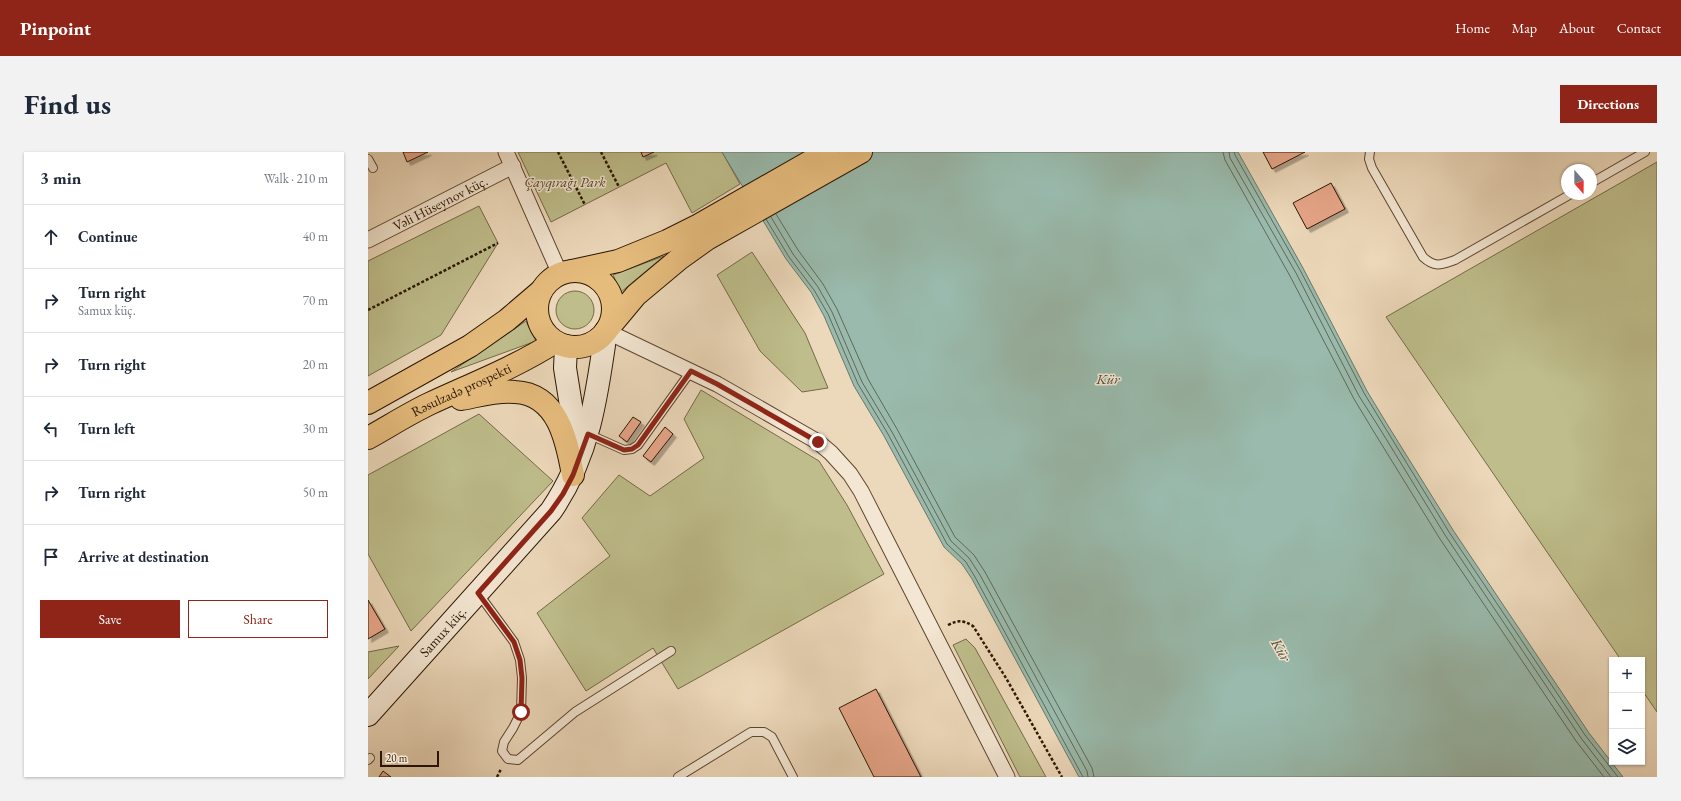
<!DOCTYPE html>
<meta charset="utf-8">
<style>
:root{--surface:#fff;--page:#f2f2f3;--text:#1f2937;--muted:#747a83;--line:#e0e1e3;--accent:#8f2418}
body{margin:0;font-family:"EB Garamond",serif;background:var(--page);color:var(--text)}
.controls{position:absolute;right:12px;bottom:12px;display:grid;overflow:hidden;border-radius:0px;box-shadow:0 1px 3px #0004}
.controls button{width:36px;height:36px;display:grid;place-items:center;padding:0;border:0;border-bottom:1px solid var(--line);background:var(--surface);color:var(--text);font:20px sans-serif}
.compass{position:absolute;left:1193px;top:12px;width:36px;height:36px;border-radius:50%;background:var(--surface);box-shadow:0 1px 3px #0004;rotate:159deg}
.scale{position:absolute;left:12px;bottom:10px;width:59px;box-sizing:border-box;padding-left:4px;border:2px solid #2c1602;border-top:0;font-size:11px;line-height:14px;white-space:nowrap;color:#2c1602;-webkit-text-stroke:3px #f3e6d2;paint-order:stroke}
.stop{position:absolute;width:12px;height:12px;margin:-9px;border:3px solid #8f2418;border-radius:50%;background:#fff}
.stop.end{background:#8f2418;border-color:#fff;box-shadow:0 1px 4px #0008}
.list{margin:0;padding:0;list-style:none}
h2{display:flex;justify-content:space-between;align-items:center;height:52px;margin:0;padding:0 16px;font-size:17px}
h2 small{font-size:13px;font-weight:400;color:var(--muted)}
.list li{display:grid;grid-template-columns:26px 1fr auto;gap:12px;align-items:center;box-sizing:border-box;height:64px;padding:0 16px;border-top:1px solid var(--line)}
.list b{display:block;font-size:15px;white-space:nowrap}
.list p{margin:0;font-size:13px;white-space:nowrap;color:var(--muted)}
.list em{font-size:13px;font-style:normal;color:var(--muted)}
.actions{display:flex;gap:8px;padding:12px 16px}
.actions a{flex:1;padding:9px 0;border:1px solid var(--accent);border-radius:0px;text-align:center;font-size:14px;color:var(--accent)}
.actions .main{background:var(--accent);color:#fff}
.icon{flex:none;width:22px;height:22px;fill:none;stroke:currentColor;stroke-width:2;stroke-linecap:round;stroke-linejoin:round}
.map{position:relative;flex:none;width:1289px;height:625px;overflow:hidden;border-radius:0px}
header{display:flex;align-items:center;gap:24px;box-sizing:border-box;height:56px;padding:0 20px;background:var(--accent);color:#fff}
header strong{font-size:19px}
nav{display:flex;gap:22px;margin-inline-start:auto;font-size:14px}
.intro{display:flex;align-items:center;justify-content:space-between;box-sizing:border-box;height:96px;padding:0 24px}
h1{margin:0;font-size:28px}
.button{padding:10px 18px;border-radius:0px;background:var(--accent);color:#fff;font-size:14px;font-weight:700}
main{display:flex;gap:24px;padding:0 24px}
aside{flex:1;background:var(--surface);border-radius:0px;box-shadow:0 1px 3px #0004}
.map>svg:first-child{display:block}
.green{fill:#bebd8b;stroke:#756a46}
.water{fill:#99baac;stroke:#6d7868}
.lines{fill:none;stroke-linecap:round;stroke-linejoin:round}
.shore{stroke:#626857;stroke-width:1}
.building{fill:#e7a689;stroke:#2c1602;filter:url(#shadow)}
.service-casing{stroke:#5c4630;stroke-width:10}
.minor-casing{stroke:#5c4630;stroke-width:17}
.secondary-casing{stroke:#2c1602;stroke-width:24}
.primary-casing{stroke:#2c1602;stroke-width:24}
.path{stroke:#2c1602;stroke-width:2.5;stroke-dasharray:3 2;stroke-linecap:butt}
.service{stroke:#f3e6d2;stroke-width:8}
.minor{stroke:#f3e6d2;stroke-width:15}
.secondary{stroke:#f3e6d2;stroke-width:22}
.primary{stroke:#e6bc7d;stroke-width:22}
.route{stroke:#8f2418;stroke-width:5}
.labels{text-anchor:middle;stroke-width:3;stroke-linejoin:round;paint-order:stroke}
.park-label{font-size:14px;font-style:italic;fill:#58482b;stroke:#f3e6d2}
.street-label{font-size:14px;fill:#2c1602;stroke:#f3e6d2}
.water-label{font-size:15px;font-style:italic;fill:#524f3e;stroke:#f3e6d2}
</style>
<header>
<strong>Pinpoint</strong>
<nav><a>Home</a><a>Map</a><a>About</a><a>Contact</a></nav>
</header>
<div class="intro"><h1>Find us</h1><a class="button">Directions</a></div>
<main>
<aside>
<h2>3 min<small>Walk · 210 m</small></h2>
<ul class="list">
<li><svg class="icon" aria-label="ahead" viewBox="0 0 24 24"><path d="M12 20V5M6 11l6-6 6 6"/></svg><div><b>Continue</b></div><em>40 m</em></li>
<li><svg class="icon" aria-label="right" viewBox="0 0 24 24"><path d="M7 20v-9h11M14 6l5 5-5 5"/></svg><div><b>Turn right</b><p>Samux küç.</p></div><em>70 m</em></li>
<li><svg class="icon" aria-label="right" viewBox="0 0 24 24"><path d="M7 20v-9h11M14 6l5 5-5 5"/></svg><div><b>Turn right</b></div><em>20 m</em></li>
<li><svg class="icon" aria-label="left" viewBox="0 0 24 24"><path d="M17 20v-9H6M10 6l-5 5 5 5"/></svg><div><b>Turn left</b></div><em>30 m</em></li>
<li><svg class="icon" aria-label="right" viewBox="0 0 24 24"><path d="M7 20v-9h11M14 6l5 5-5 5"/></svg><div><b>Turn right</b></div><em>50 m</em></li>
<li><svg class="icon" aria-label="arrive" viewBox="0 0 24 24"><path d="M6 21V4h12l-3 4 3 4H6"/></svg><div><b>Arrive at destination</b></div></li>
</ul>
<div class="actions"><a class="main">Save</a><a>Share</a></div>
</aside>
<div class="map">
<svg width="1289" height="625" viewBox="0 0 1289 625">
<defs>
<filter id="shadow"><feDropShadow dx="3.5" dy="3.5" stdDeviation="0" flood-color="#0004"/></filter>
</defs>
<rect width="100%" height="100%" fill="#ecd8ba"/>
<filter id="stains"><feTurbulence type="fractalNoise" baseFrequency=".005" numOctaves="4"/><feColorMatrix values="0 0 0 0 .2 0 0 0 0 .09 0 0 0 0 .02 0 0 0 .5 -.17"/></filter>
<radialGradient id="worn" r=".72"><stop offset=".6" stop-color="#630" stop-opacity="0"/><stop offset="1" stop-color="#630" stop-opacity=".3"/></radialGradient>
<path class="green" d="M150 0H354L372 32 324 61 298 11 183 70Z
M1289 10V560L1274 538V508H1253L1018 165Z
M111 54 130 91 73 183 0 224V109Z
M384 100 437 181 460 236 434 240 392 199 349 123Z
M296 104 253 140 245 123Z
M188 158a19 19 0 1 1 38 0a19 19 0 1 1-38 0Z
M158 169 168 189 83 220Z
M333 238 451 309 479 353 516 422 310 537 285 496 218 539 169 461 242 404 214 366 251 323 282 344 336 306 316 267Z
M111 262 185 329 43 479 0 402V323Z
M598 487 607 496 678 625H652L585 493Z
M31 494 0 527V500Z"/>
<path class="water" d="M354 0H870L935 116 999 239 1019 272 1085 378 1221 581 1255 625H711L604 427 594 412 576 395 516 284 486 234 456 164 443 140 418 107Z"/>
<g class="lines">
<path class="shore" d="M855 0 857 8 922 124 986 247 1006 280 1072 387 1208 589 1236 625
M861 0 862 6 928 121 991 244 1012 277 1077 383 1213 586 1243 625
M866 0 867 3 932 118 996 241 1016 274 1081 380 1217 583 1250 625
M408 62 430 98 455 132 469 157 500 227 529 277 587 385 606 403 617 420 724 616 726 625
M403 65 425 102 450 135 464 160 494 230 524 280 583 389 601 406 612 423 719 619 720 625
M398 67 421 105 446 138 460 162 490 232 520 282 579 392 598 410 607 425 715 625"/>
</g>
<path class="building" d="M35 0H60L39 10Z
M273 0H286L275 5Z
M895 0H937L904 17Z
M963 31 977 57 939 77 925 51Z
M265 265 273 270 259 290 251 284Z
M297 275 305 282 283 310 275 304Z
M0 448 17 477 0 487Z
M508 537 553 625H506L471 556Z
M15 619 23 625H11Z"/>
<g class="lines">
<defs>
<path id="service" d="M1002 0 1001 7 1004 16 1055 105C1067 116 1073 113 1087 108L1203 42
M0 7 5 16
M1223 31 1277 0
M220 282 256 298 264 297 270 293 323 219
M110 441 146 490 152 508 154 526 153 560 145 576 136 590 134 599 140 607 150 608 207 560 303 499
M0 608 2 606
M310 625 383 580H396L404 585 425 625"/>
<g id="minor">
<path d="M138 0 192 122"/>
<path id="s1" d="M0 88 145 14"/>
<path d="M238 179 349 232 450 290 463 301 482 322 493 339 639 625"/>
</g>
<g id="secondary">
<path d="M198 194 197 216 208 285 207 302"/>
<path id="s2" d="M0 563 183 359C221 304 229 244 238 179"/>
</g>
<g id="primary">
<path d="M204 119 250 109 299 89 331 73 459 0"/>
<circle cx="207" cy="157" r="38"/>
<path d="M238 179 268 143 311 107 339 87 493 0"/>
<path d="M93 247C110 244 129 238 147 240 190 242 199 289 205 323"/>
<path d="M0 251 102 194 139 168 173 139"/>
<path id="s3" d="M0 286C20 275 40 262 61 252 104 232 148 215 187 190"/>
</g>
</defs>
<use href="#service" class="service-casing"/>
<use href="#minor" class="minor-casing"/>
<use href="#secondary" class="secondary-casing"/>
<use href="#primary" class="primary-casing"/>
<path class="path" d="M190 0 217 53
M233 0 251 35
M0 158 130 91
M580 473C590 468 595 468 605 474L638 526 694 625
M129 625 133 617"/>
<use href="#service" class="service"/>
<use href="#minor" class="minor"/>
<use href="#secondary" class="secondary"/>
<use href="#primary" class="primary"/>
</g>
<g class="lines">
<path class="route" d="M153 560 154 526 152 508 146 490 110 441 183 359 195 342 205 323 220 282 256 298 264 297 270 293 323 219 349 232 450 290"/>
</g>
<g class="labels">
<g class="park-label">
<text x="197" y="35">Çayqırağı Park</text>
</g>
<g class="street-label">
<text dy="5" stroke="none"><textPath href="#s1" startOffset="81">Vəli Hüseynov küç.</textPath></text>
<text dy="5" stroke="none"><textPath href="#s3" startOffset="105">Rəsulzadə prospekti</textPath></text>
<text dy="5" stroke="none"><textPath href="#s2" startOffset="112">Samux küç.</textPath></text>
</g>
<g class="water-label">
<text x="740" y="232">Kür</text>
<text transform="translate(913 498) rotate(59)" y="5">Kür</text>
</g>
</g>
<rect width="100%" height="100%" filter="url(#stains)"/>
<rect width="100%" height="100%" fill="url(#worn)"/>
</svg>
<div class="controls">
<button>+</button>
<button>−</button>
<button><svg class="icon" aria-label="layers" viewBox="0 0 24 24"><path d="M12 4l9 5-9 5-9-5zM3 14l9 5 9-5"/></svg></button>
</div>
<svg class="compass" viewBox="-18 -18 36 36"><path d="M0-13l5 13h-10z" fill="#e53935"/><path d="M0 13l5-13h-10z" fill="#747a83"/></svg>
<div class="scale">20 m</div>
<div class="stop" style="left:153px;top:560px"></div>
<div class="stop end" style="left:450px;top:290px"></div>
</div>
</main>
